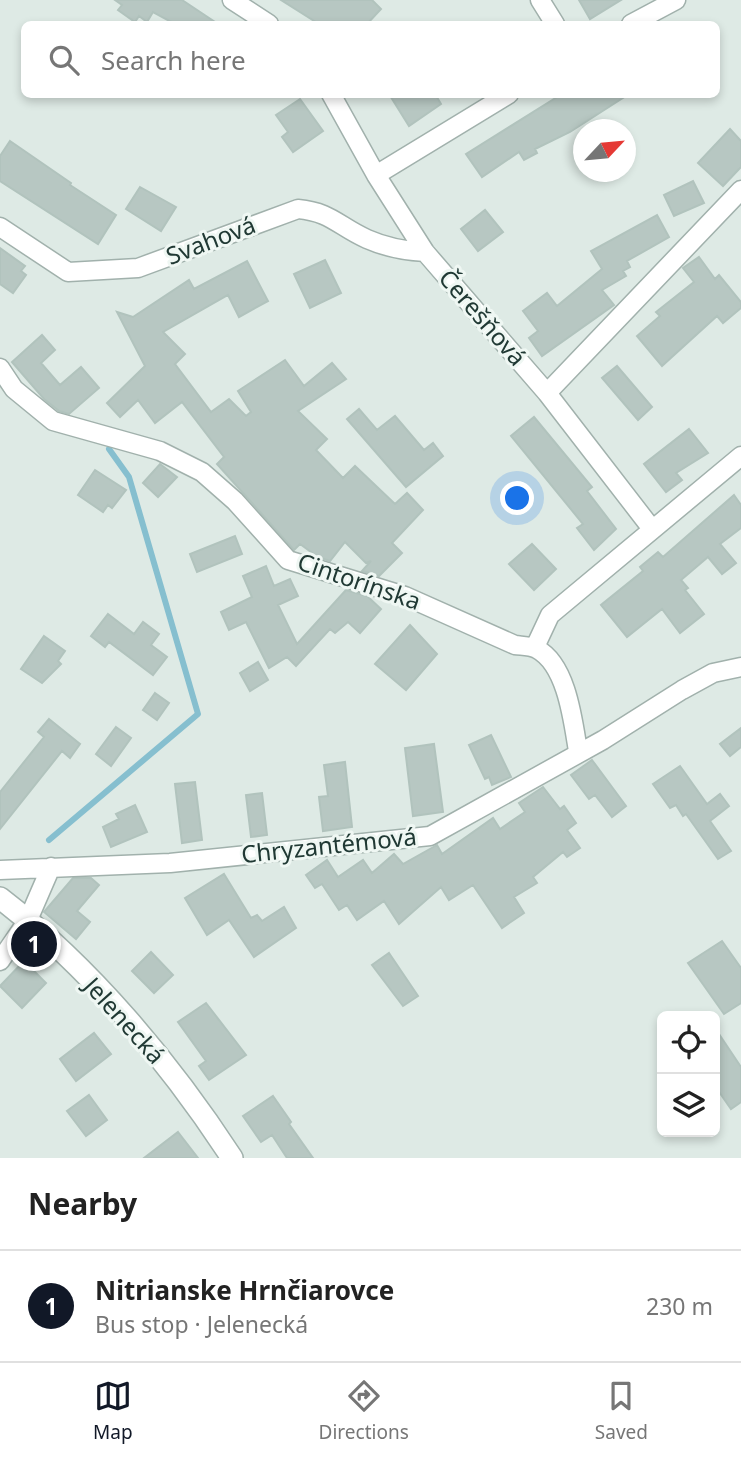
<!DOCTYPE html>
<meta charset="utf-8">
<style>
:root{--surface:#fff;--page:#f6f6f6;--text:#222;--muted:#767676;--line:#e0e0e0;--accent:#111827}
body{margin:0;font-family:"Noto Sans",sans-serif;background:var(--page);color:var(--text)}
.controls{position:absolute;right:21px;bottom:21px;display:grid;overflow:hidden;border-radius:10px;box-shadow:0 4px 10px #0003}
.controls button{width:63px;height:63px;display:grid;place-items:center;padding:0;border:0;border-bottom:2px solid var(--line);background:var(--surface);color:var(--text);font:35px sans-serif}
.compass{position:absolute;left:573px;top:119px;width:63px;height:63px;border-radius:50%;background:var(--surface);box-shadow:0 4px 10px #0003;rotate:64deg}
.you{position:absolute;left:518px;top:499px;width:24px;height:24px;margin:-18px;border:5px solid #fff;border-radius:50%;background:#1a73e8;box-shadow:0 0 0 10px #1a73e833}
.badge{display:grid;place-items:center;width:46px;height:46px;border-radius:50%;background:var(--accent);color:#fff;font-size:23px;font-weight:700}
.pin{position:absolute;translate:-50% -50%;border:4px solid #fff;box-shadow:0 2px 7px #0006}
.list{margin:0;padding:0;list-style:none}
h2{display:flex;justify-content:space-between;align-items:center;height:91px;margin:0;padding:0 28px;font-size:30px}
h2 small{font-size:23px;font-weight:400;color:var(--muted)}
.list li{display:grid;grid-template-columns:46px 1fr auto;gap:21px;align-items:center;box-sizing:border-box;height:112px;padding:0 28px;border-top:2px solid var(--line)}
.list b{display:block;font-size:26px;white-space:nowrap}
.list p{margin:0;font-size:23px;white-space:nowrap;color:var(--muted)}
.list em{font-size:23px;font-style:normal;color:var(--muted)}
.icon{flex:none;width:38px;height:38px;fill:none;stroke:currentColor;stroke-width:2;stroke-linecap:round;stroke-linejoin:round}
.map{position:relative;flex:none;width:741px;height:1158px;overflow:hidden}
.search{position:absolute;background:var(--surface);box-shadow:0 4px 10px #0003;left:21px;right:21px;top:21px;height:77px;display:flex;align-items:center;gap:18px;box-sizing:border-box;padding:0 24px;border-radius:10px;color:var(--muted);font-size:26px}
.sheet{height:203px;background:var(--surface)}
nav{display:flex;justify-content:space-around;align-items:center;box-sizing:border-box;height:98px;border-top:2px solid var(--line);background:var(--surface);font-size:19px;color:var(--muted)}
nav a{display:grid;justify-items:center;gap:4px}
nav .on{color:var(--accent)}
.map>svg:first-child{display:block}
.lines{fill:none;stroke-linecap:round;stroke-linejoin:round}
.stream{stroke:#86bfcf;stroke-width:6}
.building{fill:#b7c7c2;stroke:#b1c3bd;stroke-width:2}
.minor-casing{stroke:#a1b1ac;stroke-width:21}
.tertiary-casing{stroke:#a1b1ac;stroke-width:24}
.minor{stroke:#fff;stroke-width:18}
.tertiary{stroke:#fff;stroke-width:21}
.labels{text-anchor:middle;stroke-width:6;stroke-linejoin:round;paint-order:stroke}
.street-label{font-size:24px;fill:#203934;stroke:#eff7f3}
</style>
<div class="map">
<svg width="741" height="1158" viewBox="0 0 741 1158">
<rect width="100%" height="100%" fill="#deeae5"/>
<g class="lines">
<path class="stream" d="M49 840 198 714 129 477 109 449"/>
</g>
<path class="building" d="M115 0H182L218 24H175L153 12 147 22 139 16 135 22 118 10 122 5Z
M281 0H372L381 9 367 24H319Z
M579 0H621L590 19Z
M389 94H435L441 104 409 126Z
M562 94H629L570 132 535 149 537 153 524 160 519 152 482 177 466 154Z
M300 99 323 131 293 152 282 137 288 132 276 115Z
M730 129 741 141V167L723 186 698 163Z
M10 141 71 183 70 185 116 215 98 244 0 181V156Z
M693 181 704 203 674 216 664 195Z
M140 187 176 207 161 231 126 209Z
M485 210 503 232 478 251 461 229Z
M657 215 669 237 627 261 630 267 623 271 626 276 602 290 614 305 542 356 529 338 538 331 523 311 547 293 557 306 602 269 591 251Z
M0 248 25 266 21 271 26 275 13 293 0 284Z
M699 257 715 279 719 275 741 302V308L723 323 717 316 662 366 637 336 660 316 656 312 694 282 683 268Z
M325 260 341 293 310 308 294 274Z
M247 261 268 301 239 317 228 295 163 332 185 354 175 364 211 412 229 399 246 416 251 412 238 391 285 360 304 386 332 363 346 379 298 411 327 439 316 450 343 478 355 466 395 504 407 493 423 510 392 543 402 553 379 576 362 571 371 561 366 563 345 542 330 561 318 557 300 544 294 550 217 464 224 457 182 402 155 423 138 400 120 417 107 403 145 366 117 312 133 317 189 280 194 289Z
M42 335 55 350 41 363 60 385 81 367 99 388 69 414 59 411 44 399 12 362Z
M617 366 652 407 638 420 602 378Z
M359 409 377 430 395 416 424 450 433 443 443 456 406 487 347 419Z
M534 417 592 487 587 491 616 529 594 550 577 528 583 524 511 436Z
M689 429 708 453 676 473 682 480 666 492 644 464Z
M160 464 177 477 158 497 143 483Z
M95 470 126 490 112 508 108 505 103 512 78 495Z
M734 495 741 505V528L720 544 736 563 722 574 708 557 681 580 688 588 685 590 704 614 680 633 662 609 627 637 601 605 643 571 640 567 658 552 663 557Z
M235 536 242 554 197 572 190 554Z
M532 544 556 569 534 590 509 564Z
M266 566 274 586 290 579 298 596 278 605 297 644 346 590 367 596 381 609 360 633 348 622 335 633 330 629 296 666 287 657 269 668 246 622 229 630 221 612 252 597 243 576Z
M108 614 134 634 143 622 159 634 151 645 167 657 153 675 109 642 105 647 91 636Z
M410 625 437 654 406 690 375 664Z
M44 636 65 651 58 661 61 664 42 683 21 669Z
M258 662 268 680 250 691 240 673Z
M155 693 169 703 157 720 143 710Z
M49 719 80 744 70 758 62 751 0 829V792L44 737 38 732Z
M116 727 131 738 111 766 96 754Z
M741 728V747L730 756 720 744Z
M491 735 511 777 492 785 489 777 485 779 469 745Z
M434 744 443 812 413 816 405 748Z
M592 760 626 806 612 817 595 795 589 799 571 775Z
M345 762 352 827 323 831 319 797 328 796 324 765Z
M680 766 707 804 720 794 729 806 710 821 731 851 718 859 686 814 683 816 676 805 670 808 653 784Z
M195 782 202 840 182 843 175 784Z
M543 787 560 809 564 806 576 823 567 830 580 848 567 857 563 852 533 877 537 883 514 897 524 913 502 928 473 885 449 900 441 887 399 924 384 901 357 920 347 905 339 910 322 884 315 888 306 875 327 860 338 877 363 860 372 873 394 854 403 864 437 845 442 854 493 818 500 829 525 812 519 803Z
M262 793 267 835 251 837 246 795Z
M135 805 147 832 111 847 103 827 119 819 116 814Z
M224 874 251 918 257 915 262 921 284 907 296 928 254 957 229 920 207 935 185 898Z
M73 878H91L99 885 77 911 90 922 76 939 44 912Z
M722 941 741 968V1003L724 1014 688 963Z
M151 952 173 975 154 993 132 971Z
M389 953 418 996 403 1006 372 965Z
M24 961 46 983 22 1008 0 986Z
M206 1003 246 1055 209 1080 199 1066 206 1061 178 1022Z
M715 1028 741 1067V1102L731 1109 715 1086Z
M94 1033 111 1054 76 1081 60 1059Z
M89 1095 107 1120 86 1136 67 1111Z
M273 1096 291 1122 289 1124 313 1158H287L272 1135 261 1142 243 1116Z
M178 1132 198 1158H144Z"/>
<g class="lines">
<defs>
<path id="minor" d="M232 0 269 24
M540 0 555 24
M631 24 676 0
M331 94 376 175 425 252 547 393 652 529
M376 175 509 94
M0 227 68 272 138 268 298 209C331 212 338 226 367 239 385 247 406 251 425 252
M0 368 14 389 53 421 160 451 202 472 235 501 288 560 405 596 515 645C522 646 531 646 537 649 567 665 573 721 578 751
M547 393 741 190
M535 647 550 615 741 456
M0 870 170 863 430 836 603 740 682 690 713 673 741 667
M0 961 28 920 51 867"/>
<path id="tertiary" d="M0 898C91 968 170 1063 232 1158"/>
</defs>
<use href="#minor" class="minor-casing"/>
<use href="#tertiary" class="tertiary-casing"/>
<use href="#minor" class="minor"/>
<use href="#tertiary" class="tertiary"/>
</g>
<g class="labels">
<g class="street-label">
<text transform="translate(211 241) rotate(-21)" y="8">Svahová</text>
<text transform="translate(482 318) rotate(49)" y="8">Čerešňová</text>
<text transform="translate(359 582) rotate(19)" y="8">Cintorínska</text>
<text transform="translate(329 846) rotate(-6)" y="8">Chryzantémová</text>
<text transform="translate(124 1021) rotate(48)" y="8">Jelenecká</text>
</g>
</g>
</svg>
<div class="controls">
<button><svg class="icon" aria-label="locate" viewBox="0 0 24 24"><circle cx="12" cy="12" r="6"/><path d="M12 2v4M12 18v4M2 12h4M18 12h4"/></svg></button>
<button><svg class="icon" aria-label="layers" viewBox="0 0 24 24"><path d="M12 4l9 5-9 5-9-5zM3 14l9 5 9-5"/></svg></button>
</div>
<svg class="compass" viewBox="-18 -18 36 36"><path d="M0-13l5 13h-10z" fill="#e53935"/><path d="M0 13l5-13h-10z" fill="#767676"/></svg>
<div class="you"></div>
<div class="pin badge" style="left:34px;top:944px">1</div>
<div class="search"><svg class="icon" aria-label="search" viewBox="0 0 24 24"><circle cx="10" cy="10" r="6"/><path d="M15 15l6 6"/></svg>Search here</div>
</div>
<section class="sheet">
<h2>Nearby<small></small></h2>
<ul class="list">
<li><span class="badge">1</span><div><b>Nitrianske Hrnčiarovce</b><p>Bus stop · Jelenecká</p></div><em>230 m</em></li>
</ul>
</section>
<nav>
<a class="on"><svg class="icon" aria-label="map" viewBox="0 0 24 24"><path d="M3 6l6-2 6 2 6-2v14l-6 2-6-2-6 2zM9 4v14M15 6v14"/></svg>Map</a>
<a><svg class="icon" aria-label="directions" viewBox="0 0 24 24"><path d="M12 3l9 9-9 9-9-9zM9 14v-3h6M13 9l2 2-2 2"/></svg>Directions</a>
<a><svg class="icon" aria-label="saved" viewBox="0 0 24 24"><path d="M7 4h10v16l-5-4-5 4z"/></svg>Saved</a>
</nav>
